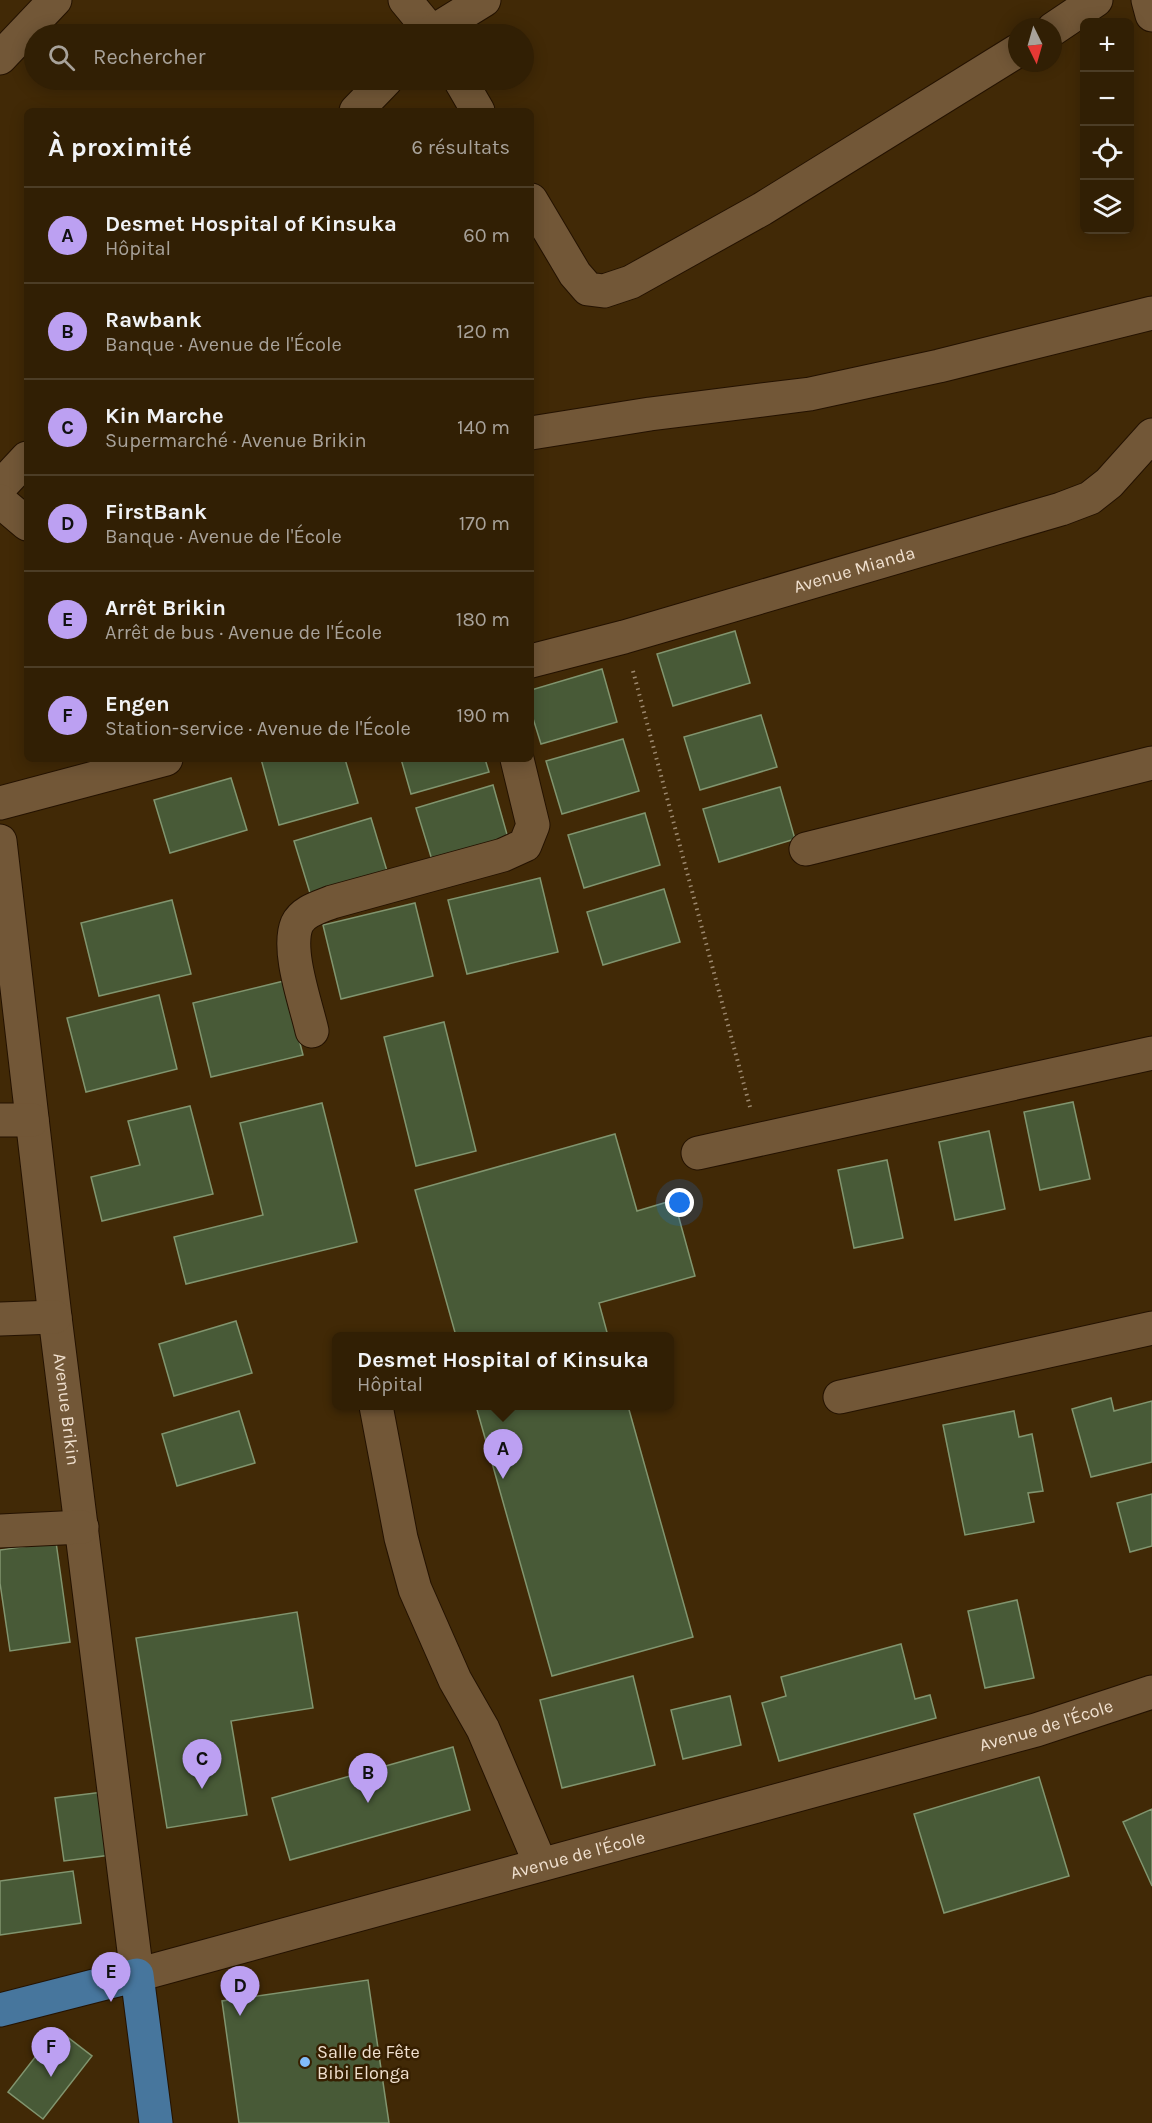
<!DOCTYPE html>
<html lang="fr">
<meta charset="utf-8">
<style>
:root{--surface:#311f04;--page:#3d2c13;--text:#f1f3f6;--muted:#a8a29a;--line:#4c3d26;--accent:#bca0f2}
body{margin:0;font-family:Karla,sans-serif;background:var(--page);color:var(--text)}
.controls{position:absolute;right:18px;top:18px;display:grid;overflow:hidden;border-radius:9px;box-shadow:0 3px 15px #0003}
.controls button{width:54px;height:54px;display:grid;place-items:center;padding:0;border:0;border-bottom:2px solid var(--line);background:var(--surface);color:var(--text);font:30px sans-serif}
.compass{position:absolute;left:1008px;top:18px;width:54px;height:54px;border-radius:50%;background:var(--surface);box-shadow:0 3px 15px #0003;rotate:175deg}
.you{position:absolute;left:680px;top:1203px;width:21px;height:21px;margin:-15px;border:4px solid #fff;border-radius:50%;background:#1a73e8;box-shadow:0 0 0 9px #1a73e833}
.badge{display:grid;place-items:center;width:39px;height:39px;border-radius:50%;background:var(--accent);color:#111;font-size:20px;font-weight:700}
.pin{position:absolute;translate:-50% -50px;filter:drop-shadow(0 2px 3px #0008)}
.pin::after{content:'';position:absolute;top:32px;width:21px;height:18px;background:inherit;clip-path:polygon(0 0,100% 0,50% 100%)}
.popup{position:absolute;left:332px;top:1332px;width:342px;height:78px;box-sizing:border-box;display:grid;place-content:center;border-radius:9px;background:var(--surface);filter:drop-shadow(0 2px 4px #0005);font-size:20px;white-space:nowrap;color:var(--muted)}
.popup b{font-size:22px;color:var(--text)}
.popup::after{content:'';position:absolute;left:50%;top:100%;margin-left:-12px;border:12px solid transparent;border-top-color:var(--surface)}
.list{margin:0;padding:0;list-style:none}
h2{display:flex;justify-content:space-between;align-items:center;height:78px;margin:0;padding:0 24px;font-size:26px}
h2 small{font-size:20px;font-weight:400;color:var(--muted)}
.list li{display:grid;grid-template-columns:39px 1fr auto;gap:18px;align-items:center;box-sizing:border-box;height:96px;padding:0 24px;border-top:2px solid var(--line)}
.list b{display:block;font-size:22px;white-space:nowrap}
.list p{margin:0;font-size:20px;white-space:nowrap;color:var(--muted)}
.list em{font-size:20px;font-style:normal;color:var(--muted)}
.icon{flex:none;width:33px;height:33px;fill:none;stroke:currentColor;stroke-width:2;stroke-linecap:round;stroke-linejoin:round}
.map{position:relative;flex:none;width:1152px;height:2123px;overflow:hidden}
.search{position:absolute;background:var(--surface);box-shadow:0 3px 15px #0003;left:24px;top:24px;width:510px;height:66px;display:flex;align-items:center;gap:15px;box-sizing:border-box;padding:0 21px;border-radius:33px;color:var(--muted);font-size:22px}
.panel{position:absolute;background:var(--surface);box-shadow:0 3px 15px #0003;left:24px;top:108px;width:510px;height:654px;border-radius:9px}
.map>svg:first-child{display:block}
.building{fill:#485a37;stroke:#81956f;stroke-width:1.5}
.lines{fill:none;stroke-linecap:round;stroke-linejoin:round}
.minor-casing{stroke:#241200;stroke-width:35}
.major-casing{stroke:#241200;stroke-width:35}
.path{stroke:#9d896f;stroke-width:4;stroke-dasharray:1.5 4.5;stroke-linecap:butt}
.minor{stroke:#725737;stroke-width:33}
.major{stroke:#47769d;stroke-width:33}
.poi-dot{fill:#82bcfa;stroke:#361f00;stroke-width:2}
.labels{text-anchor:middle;stroke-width:5;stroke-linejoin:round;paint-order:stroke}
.street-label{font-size:18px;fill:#f0e0cf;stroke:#361f00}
.poi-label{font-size:18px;fill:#f0e0cf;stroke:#361f00;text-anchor:start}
</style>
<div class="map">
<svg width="1152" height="2123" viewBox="0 0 1152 2123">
<rect width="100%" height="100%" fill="#412906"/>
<path class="building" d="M735 631 750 683 673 706 657 654Z
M602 669 617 722 541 744 531 712V690Z
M761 715 777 767 700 790 684 737Z
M623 739 639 791 562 814 546 761Z
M261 759H345L358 803 279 825Z
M401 759H485L489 772 411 794Z
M231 778 247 830 170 853 154 800Z
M493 785 508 838 432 860 416 808Z
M780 787 795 839 719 862 703 809Z
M645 813 660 865 584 888 568 835Z
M371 818 387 871 310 893 294 841Z
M540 878 558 952 467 974 448 900Z
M664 889 680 942 603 965 587 912Z
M172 900 191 974 99 996 81 923Z
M415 903 433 976 341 999 323 925Z
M284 981 303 1055 211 1077 193 1003Z
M159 995 177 1069 86 1092 67 1018Z
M444 1022 476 1151 416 1166 384 1037Z
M1073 1102 1090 1179 1040 1190 1024 1112Z
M322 1103 357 1242 186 1284 174 1237 263 1215 240 1123Z
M190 1106 213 1194 102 1221 91 1177 140 1165 128 1121Z
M989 1131 1005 1209 955 1220 939 1142Z
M615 1134 637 1211 674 1200 695 1276 599 1303 608 1336H456L415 1190Z
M887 1160 903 1238 854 1248 838 1170Z
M236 1321 252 1373 174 1396 159 1344Z
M1111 1398 1114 1411 1152 1401V1462L1091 1477 1072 1409Z
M476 1406H628L693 1637 552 1676Z
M239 1411 255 1463 177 1486 162 1434Z
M1014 1411 1019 1437 1032 1434 1043 1491 1028 1493 1034 1522 965 1535 943 1425Z
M1152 1494V1546L1130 1552 1117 1503Z
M56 1542 70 1642 10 1651 0 1583V1550Z
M1017 1600 1034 1678 985 1688 968 1611Z
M297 1612 313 1708 231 1721 247 1815 167 1828 136 1638Z
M901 1644 915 1699 930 1695 936 1718 779 1761 762 1703 786 1696 781 1677Z
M633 1676 655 1765 562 1788 540 1700Z
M730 1696 741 1745 683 1759 671 1710Z
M453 1747 470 1810 290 1860 272 1798Z
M1039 1777 1069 1876 944 1913 914 1814Z
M103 1792 111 1855 64 1861 55 1798Z
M1152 1809V1886L1123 1822Z
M73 1871 81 1923 0 1935V1881Z
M368 1980 389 2123H239L222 2001Z
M57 2029 92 2056 43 2119 8 2092Z"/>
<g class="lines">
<defs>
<g id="minor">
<path d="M405 0 433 34"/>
<path d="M1148 0 1152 15"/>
<path d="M1053 29 1096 0"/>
<path d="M429 34 484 0"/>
<path d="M0 58 55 0"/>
<path d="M460 80 478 111"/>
<path d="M356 111 386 80"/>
<path d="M531 200 575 274 588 289 604 291 631 282 762 209 1017 51"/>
<path d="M531 433 650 414 810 394 939 366 1152 313"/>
<path d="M0 487 27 458"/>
<path d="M0 501 27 524"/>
<path id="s1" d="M531 661 624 637 1061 509 1090 498 1109 483 1152 435"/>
<path d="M0 803 166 759"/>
<path id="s2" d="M0 841 55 1317 137 1975 1036 1730 1152 1692"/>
<path d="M806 849 1152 763"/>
<path d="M312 1031C306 1004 286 950 297 924 303 911 320 907 332 902L503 855 525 845 533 825 517 759"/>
<path d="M0 1120H32"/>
<path d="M698 1153 1152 1053"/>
<path d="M0 1319 55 1317"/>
<path d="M840 1397 1152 1328"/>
<path d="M376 1406 401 1538 415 1589 455 1680 483 1729 540 1863"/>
<path d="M0 1531 82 1527"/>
</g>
<path id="major" d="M0 2010 137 1975 156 2123"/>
</defs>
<use href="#minor" class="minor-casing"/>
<use href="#major" class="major-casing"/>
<path class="path" d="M633 671 750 1107"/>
<use href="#minor" class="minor"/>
<use href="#major" class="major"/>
</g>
<circle class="poi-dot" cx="305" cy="2062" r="6"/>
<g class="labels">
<g class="street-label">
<text dy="6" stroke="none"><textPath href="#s1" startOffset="336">Avenue Mianda</textPath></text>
<text dy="6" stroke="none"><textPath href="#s2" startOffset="572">Avenue Brikin</textPath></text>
<text dy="6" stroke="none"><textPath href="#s2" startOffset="2085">Avenue de l'École</textPath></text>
<text dy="6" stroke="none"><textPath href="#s2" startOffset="1599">Avenue de l'École</textPath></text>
</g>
<g class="poi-label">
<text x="317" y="2058">Salle de Fête<tspan x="317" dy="21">Bibi Elonga</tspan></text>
</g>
</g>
</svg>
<div class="controls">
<button>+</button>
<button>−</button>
<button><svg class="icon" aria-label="locate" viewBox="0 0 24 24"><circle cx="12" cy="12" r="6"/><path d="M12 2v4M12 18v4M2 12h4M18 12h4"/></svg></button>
<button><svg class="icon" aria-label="layers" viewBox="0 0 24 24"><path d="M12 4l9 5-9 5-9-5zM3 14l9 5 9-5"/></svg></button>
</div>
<svg class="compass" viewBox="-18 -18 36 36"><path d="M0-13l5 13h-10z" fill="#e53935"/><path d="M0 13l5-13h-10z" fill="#a8a29a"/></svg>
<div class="you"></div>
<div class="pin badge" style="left:503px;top:1479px">A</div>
<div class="popup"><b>Desmet Hospital of Kinsuka</b>Hôpital</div>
<div class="pin badge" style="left:368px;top:1803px">B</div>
<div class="pin badge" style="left:202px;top:1789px">C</div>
<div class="pin badge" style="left:240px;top:2016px">D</div>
<div class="pin badge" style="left:111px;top:2002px">E</div>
<div class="pin badge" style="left:51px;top:2077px">F</div>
<div class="search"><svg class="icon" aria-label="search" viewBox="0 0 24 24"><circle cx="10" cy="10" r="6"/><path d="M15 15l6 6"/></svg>Rechercher</div>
<section class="panel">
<h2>À proximité<small>6 résultats</small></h2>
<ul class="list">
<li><span class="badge">A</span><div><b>Desmet Hospital of Kinsuka</b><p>Hôpital</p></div><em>60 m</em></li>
<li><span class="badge">B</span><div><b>Rawbank</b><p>Banque · Avenue de l'École</p></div><em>120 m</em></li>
<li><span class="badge">C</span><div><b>Kin Marche</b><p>Supermarché · Avenue Brikin</p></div><em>140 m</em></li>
<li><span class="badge">D</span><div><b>FirstBank</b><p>Banque · Avenue de l'École</p></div><em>170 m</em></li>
<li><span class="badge">E</span><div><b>Arrêt Brikin</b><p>Arrêt de bus · Avenue de l'École</p></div><em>180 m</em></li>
<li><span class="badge">F</span><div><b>Engen</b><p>Station-service · Avenue de l'École</p></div><em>190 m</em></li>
</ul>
</section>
</div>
